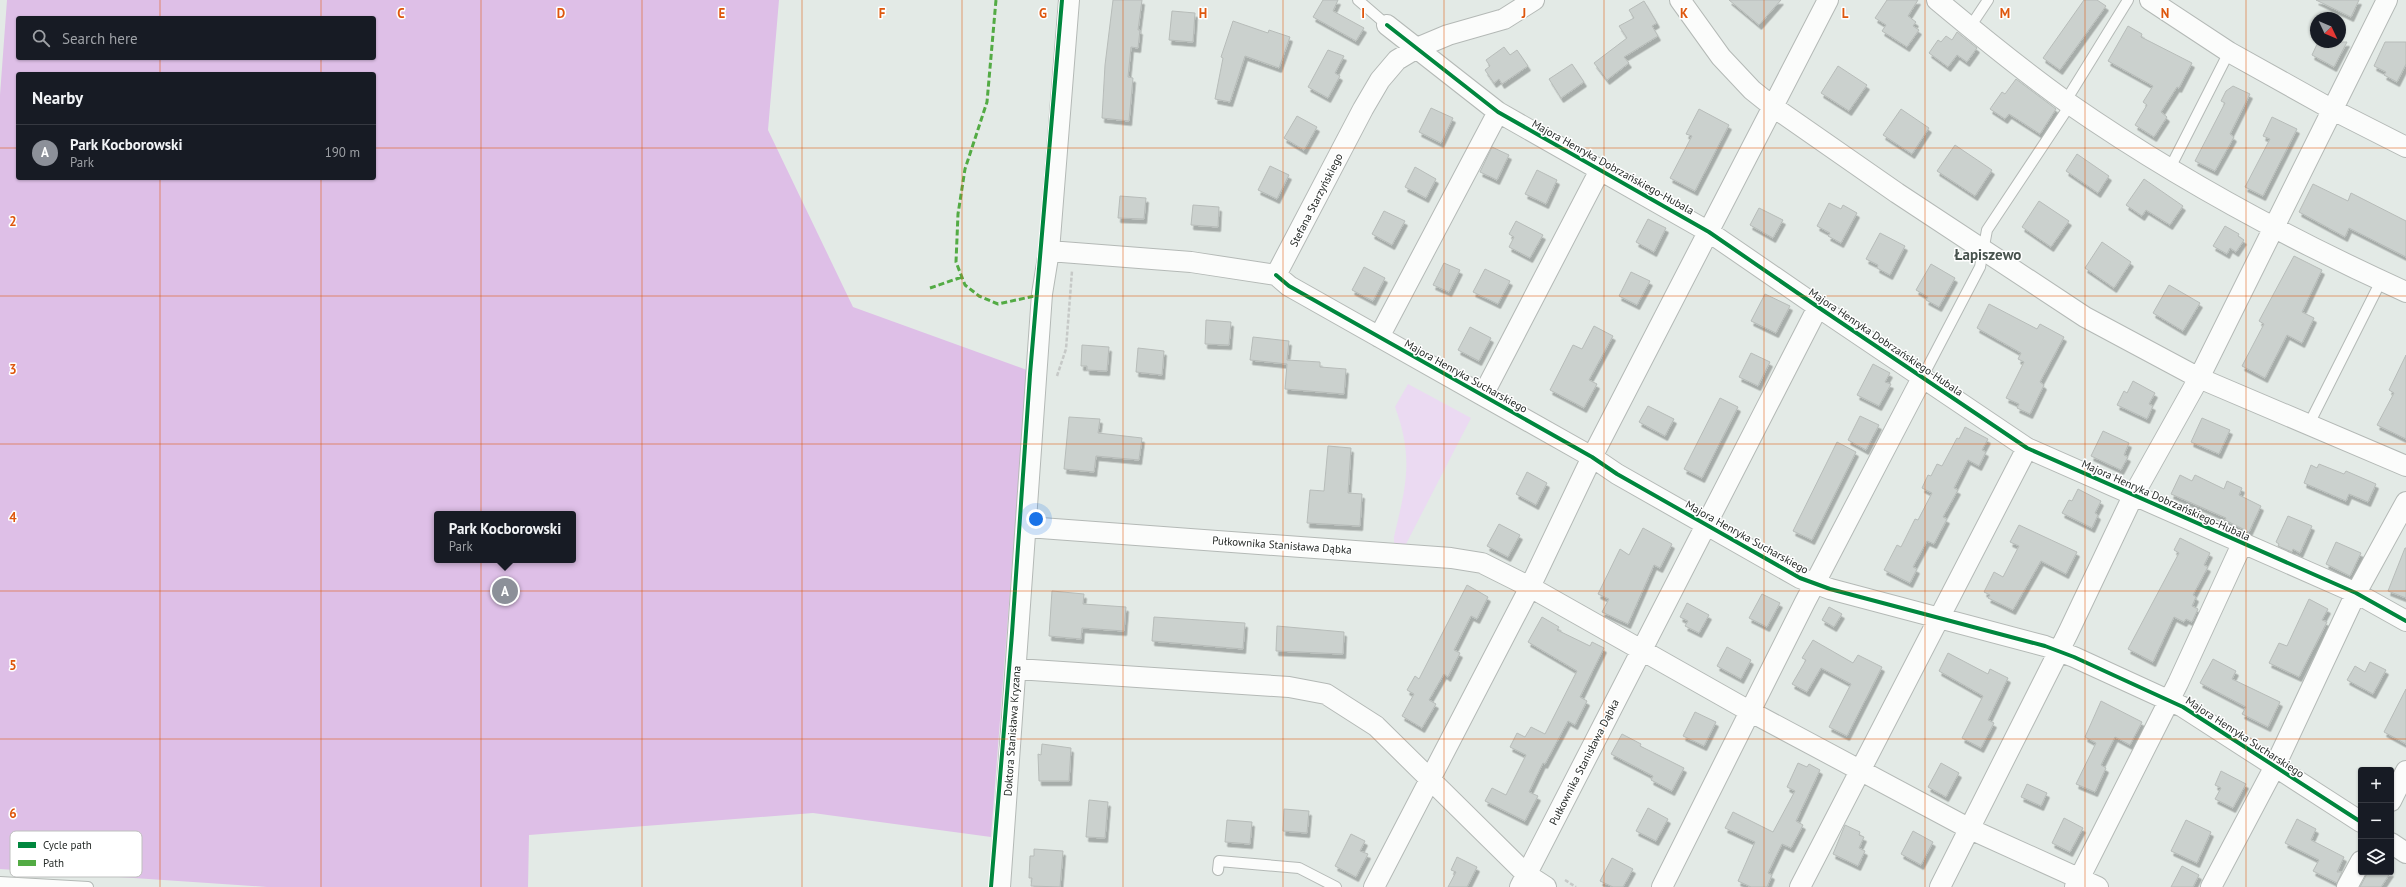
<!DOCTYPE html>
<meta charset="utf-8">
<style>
:root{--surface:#171b24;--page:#242831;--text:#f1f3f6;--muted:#9ea1a6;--line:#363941;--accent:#8c9099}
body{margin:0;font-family:"PT Sans",sans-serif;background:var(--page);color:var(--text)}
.controls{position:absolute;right:12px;bottom:12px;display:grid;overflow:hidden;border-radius:4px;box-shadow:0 1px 3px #0004}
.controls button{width:36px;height:36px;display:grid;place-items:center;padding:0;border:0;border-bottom:1px solid var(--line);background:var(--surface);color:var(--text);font:20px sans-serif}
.compass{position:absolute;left:2310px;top:12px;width:36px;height:36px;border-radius:50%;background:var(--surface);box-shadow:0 1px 3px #0004;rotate:134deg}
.you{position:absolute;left:1036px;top:519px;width:14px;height:14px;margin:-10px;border:3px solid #fff;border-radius:50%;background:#1a73e8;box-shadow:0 0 0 6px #1a73e833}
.badge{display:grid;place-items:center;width:26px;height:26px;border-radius:50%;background:var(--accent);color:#fff;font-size:13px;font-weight:700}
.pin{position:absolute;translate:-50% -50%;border:2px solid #fff;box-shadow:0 1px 4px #0006}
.popup{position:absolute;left:434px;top:511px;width:142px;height:52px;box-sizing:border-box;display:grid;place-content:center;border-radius:4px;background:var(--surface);filter:drop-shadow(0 1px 3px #0005);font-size:13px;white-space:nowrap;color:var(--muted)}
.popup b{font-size:15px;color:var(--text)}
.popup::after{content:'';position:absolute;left:50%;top:100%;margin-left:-8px;border:8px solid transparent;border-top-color:var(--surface)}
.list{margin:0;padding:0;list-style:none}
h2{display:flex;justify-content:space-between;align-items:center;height:52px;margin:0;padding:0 16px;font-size:17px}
h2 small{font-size:13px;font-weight:400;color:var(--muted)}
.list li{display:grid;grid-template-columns:26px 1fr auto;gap:12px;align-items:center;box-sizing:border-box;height:56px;padding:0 16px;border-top:1px solid var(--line)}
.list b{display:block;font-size:15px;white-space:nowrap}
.list p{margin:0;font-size:13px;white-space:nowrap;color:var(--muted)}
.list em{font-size:13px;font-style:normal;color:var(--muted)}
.icon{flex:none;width:22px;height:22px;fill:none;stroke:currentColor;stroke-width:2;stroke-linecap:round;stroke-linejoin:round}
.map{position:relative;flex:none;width:2406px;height:887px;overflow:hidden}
.search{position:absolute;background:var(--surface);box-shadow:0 1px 3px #0004;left:16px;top:16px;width:360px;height:44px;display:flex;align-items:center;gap:10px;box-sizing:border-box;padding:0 14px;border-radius:4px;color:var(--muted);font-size:15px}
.panel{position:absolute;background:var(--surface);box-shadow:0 1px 3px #0004;left:16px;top:72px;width:360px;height:108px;border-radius:4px}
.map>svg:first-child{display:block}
.green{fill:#ebdaf2}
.forest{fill:#debfe7;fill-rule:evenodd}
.building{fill:#cbd1ce;stroke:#b7bcb9;filter:url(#shadow)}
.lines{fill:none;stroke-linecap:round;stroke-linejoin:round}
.lane-casing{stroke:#b4b9b6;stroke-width:12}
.street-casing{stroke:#b4b9b6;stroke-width:22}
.path{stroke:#c6c9c7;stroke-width:2.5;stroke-dasharray:4 2;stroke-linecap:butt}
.lane{stroke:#fbfcfb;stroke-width:10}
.street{stroke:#fbfcfb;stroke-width:20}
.quiet{stroke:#53ab44;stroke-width:3;stroke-dasharray:6 3;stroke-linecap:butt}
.cycleway-casing{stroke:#fff;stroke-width:6}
.cycleway{stroke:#00873e;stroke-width:4}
.grid{fill:none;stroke:#de570d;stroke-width:1;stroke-opacity:0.55}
.labels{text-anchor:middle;stroke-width:3;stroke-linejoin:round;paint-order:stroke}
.street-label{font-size:11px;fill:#262b28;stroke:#fff}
.district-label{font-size:15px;font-weight:bold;fill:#48534e;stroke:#fff}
.key{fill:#fff;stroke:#bebfbe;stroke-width:1}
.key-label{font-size:11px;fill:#262b28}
.grid-label{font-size:13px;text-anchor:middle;font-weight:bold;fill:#de570d;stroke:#fff;stroke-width:3;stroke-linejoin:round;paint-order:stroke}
</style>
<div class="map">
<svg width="2406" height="887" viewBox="0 0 2406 887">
<defs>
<filter id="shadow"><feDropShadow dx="2.5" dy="4.5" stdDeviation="0" flood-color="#0004"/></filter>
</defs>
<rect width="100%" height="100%" fill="#e3eae6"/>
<path class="green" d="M1408 384 1471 418 1405 546 1394 545V537C1406 486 1414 458 1395 407Z"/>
<path class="forest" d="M7 0H779L768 130 853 307 1027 370 991 837 813 813 529 835 528 887H267L0 869V95ZM18 18H374V58H18ZM18 74H374V178H18ZM437 514H573V560H437Z"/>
<path class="building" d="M1113 0H1142L1138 30H1140L1138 48 1131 47 1128 77 1133 78 1129 121 1102 118 1105 65Z
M1323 0H1338L1333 11 1364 28 1356 41 1313 17Z
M1729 0H1781L1759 25Z
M1887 0H1918L1908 16 1916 22 1913 26 1919 30 1907 47 1882 31 1886 25 1875 18Z
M2084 0H2097L2106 6 2060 70 2043 58Z
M2316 0H2359L2351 17Z
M1644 1 1657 23 1652 26 1658 36 1624 57 1629 63 1607 80 1594 63 1627 38 1619 26 1634 18 1629 10Z
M1172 11 1195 13 1193 42 1169 40Z
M1233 21 1268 33 1269 30 1290 37 1279 68 1245 56 1230 102 1215 99 1223 58 1221 57Z
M2128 26 2142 34 2141 37 2192 63 2179 88 2177 87 2161 112 2167 117 2154 137 2135 125 2147 105 2143 102 2153 86 2108 61Z
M1957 32 1977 48 1967 62 1957 55 1948 67 1929 53 1938 40 1941 42 1946 36 1952 40Z
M2318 42H2347L2334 67 2312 55Z
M2385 42H2406V64L2397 82 2384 75 2386 72 2374 66Z
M1504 47 1510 55 1517 50 1528 66 1502 84 1499 79 1494 83 1485 70 1490 66 1486 60Z
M1328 50 1344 56 1335 73 1340 76 1328 98 1308 87Z
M1572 64 1584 82 1561 98 1549 79Z
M1838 66 1867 85 1849 111 1821 93Z
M2016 79 2056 109 2040 134 2009 114 2005 119 1990 109 2002 92 2005 94Z
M2233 86 2250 94 2230 134 2234 137 2215 171 2195 161 2225 103 2221 101 2226 91Z
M1431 108 1453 118 1441 143 1419 132Z
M1699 109 1729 125 1695 191 1670 178 1692 136 1686 134Z
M1901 109 1929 128 1912 154 1883 135Z
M1297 116 1317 127 1304 150 1284 138Z
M2272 117 2297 129 2263 196 2245 187 2270 139 2263 136Z
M1955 145 1992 170 1975 196 1937 171Z
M1492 147 1509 155 1497 180 1480 172Z
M2077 154 2109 176 2098 193 2066 171Z
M1270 166 1289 175 1277 199 1258 190Z
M1415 167 1436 179 1426 198 1405 187Z
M1537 170 1557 180 1546 204 1525 194Z
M2144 179 2183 206 2170 225 2146 210 2142 216 2126 205Z
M2313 184 2348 201 2351 193 2406 221V257L2349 228 2345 237 2299 212Z
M1120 196 1146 198 1144 219 1118 218Z
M2039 201 2069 221 2051 247 2022 227Z
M1829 203 1841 209 1843 205 1857 213 1841 243 1828 236 1830 233 1817 226Z
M1193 205 1219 207 1218 227 1191 225Z
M1759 208 1783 220 1773 238 1750 225Z
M1384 211 1405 221 1392 245 1372 234Z
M1648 219 1666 228 1654 252 1636 242Z
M1516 221 1543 235 1530 258 1509 247 1514 237 1509 234Z
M2225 226 2239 234 2238 236 2244 240 2236 252 2230 248 2227 254 2213 246Z
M1880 233 1905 246 1890 275 1877 268 1878 265 1866 259Z
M2102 242 2131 262 2114 288 2085 268Z
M2294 256 2322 270 2302 312 2314 318 2302 343 2287 335 2265 378 2242 366 2264 324 2259 321Z
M1444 263 1460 270 1449 292 1433 285Z
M1931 264 1955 278 1939 307 1926 300 1928 297 1916 290Z
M1364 267 1385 278 1373 301 1352 290Z
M1485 269 1510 281 1498 304 1473 292Z
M1631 272 1650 281 1637 305 1619 296Z
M2169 285 2200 303 2183 331 2153 313Z
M1765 294 1790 306 1776 333 1751 321Z
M1989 304 2037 329 2040 324 2064 337 2040 382 2044 385 2030 414 2017 408 2019 404 2006 398 2024 362 2018 359 2021 353 1977 328Z
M1206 320 1231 322 1229 345 1205 344Z
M1594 326 1613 336 1589 380 1597 384 1584 408 1550 390 1573 345 1582 349Z
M1470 327 1491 338 1479 361 1458 350Z
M1253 337 1289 341 1287 360 1320 362V367L1346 369 1344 394 1285 389 1287 364 1250 360Z
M1082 345 1109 347 1107 371 1087 370V366H1081Z
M1138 348 1164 351 1162 375 1136 372Z
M1751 353 1770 362 1758 386 1739 377Z
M2406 355V439L2377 425 2394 393 2389 390Z
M1873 364 1890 373 1885 382 1891 384 1879 406 1857 395Z
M2133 381 2155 393 2149 404 2153 406 2147 419 2117 405 2124 391 2127 393Z
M1720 398 1738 407 1702 478 1684 469Z
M1648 406 1674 419 1665 436 1639 422Z
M1860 416 1879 425 1866 450 1848 440Z
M1069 417 1100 419 1098 433 1142 438 1139 460 1096 456 1094 472 1064 469Z
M2202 418 2230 430 2219 454 2191 442Z
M1965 427 1988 439 1982 450 1986 452 1979 466 1968 460 1954 488 1958 490 1943 517 1947 519 1934 544 1927 541 1913 567 1917 569 1910 583 1884 570 1897 545 1901 547 1915 519 1918 520 1932 493 1922 488 1928 475 1931 476 1937 464 1942 466 1957 438 1959 439Z
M2103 431 2129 443 2124 455 2128 457 2121 470 2091 456Z
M1837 442 1856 452 1812 540 1793 531Z
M1328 446 1351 448 1348 493 1362 494 1360 526 1307 523 1310 490 1324 491Z
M2319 464 2344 474 2346 471 2376 484 2368 502 2349 494 2346 501 2304 483 2311 465 2317 468Z
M1527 472 1547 483 1536 505 1516 494Z
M2180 475 2192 481 2195 475 2224 489 2227 481 2242 488 2239 495 2261 506 2249 532 2225 520 2226 518 2171 494Z
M2078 489 2101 501 2095 513 2098 515 2092 528 2062 513 2069 500 2072 501Z
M2288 516 2312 526 2300 553 2293 549 2292 552 2278 546 2279 544 2276 542Z
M1499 524 1520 535 1508 557 1487 546Z
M2019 525 2077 552 2066 574 2041 561 2013 610 1988 598 1990 595 1984 592 1994 572 2003 577 2019 546 2010 542Z
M1643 528 1672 544 1660 568 1654 565 1628 624 1602 612 1609 599 1598 594 1620 549 1629 555Z
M2180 538 2210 553 2204 565 2208 567 2193 595 2196 597 2192 606 2198 609 2192 622 2186 619 2184 622 2174 617 2153 662 2128 649 2179 553 2174 550Z
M2336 542 2361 553 2350 576 2326 564Z
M2405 548H2406V598L2388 591Z
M1467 585 1488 597 1477 619 1471 616 1454 650 1460 653 1448 677 1444 674 1429 700 1436 704 1422 728 1402 716 1414 694 1407 690 1415 676 1419 679Z
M1052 591 1084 594 1083 604 1126 607 1124 631 1082 628 1081 639 1049 636Z
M1762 594 1780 603 1767 627 1749 618Z
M2309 599 2328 609 2322 620 2327 622 2299 677 2269 663 2279 643 2287 646Z
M1687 603 1709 615 1699 633 1685 626 1688 621 1680 617Z
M1829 607 1842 614 1834 627 1822 620Z
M1154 617 1245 623 1243 649 1152 641Z
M1542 617 1559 627 1557 630 1590 646 1592 642 1604 648 1580 697 1587 701 1575 725 1568 721 1545 764 1543 763 1529 792 1538 796 1525 821 1485 801 1492 788 1506 795 1526 755 1510 747 1517 733 1525 737 1531 727 1545 734 1577 671 1528 642Z
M1277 626 1344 632 1343 654 1276 651Z
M1813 640 1853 663 1858 655 1882 667 1847 736 1829 727 1851 684 1821 668 1807 692 1792 684 1806 660 1802 658Z
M1727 647 1751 660 1741 679 1717 666Z
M1948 653 1988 674 1990 669 2008 678 1988 720 1994 723 1981 748 1962 738 1983 696 1939 671Z
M2213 659 2236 671 2232 679 2280 702 2268 727 2242 714 2246 707 2200 683Z
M2370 662 2386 670 2373 694 2347 680 2355 666 2365 672Z
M2406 689V744L2384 732Z
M2101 701 2142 722 2130 745 2115 737 2101 765 2106 768 2095 792 2076 784 2096 743 2085 737Z
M1695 712 1716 722 1704 746 1683 736Z
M1622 734 1641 744 1640 746 1684 768 1672 791 1651 780 1653 776 1611 754Z
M1042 744 1071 748 1069 781H1039L1038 754 1041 755Z
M1798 763 1807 767 1809 764 1820 770 1796 821 1803 825 1791 848 1782 844 1768 873 1772 875 1767 887H1751L1738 881 1755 842 1725 828 1733 812 1773 832 1795 791 1787 787Z
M1941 763 1959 773 1946 797 1928 787Z
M2221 771 2246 784 2233 808 2215 799 2221 788 2215 785Z
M2027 784 2047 793 2041 806 2021 797Z
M1089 800 1108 802 1105 838 1086 837Z
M1648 808 1668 819 1656 841 1636 831Z
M1284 809 1309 811 1307 833 1283 831Z
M2064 818 2083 828 2070 852 2052 843Z
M2297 819 2316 829 2311 840 2344 857 2337 872H2342L2337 883 2313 871 2319 860 2285 843Z
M1227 820 1252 822 1250 844 1225 842Z
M2186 820 2211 832 2197 863 2171 851Z
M1845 825 1860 832 1859 835 1864 837 1859 848 1865 851 1858 866 1833 854Z
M1913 831 1933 842 1921 865 1901 854Z
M1351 834 1365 841 1360 851 1368 854 1356 877 1335 866Z
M1034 849 1063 851 1060 887 1031 886 1032 878H1029L1030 856H1034Z
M1457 857 1477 867 1467 887H1448L1456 872 1451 870Z
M1612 858 1633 869 1623 887H1613L1600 881Z
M2182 866 2199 875 2193 887H2171Z
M2368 872H2391L2381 887H2360Z"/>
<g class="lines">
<defs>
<path id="lane" d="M1358 0 1387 25
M1970 27 1988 0
M2170 168 2229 52
M1922 378 1980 267 1987 230 2066 111 2070 94 2128 0
M2308 426 2381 281
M1218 870 1219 861 1299 868 1336 887
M0 882 88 887"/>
<path id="street" d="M1680 0 1721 57 1752 90 1772 106 1897 193 2085 317 2199 378 2406 466
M1937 0C1979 35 2023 71 2068 103 2173 176 2289 239 2406 292
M2150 0 2229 52 2333 110 2406 147
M1387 25 1498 112 1709 232 1818 307 2027 448 2356 593 2406 621
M1049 251 1191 262 1276 275 1363 109 1380 80 1397 60 1417 48 1448 35 1504 19 1534 0
M1276 275 1289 286 1592 457 1617 474 1800 578 1830 589 2045 646 2074 657 2183 707 2361 822
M1379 337 1498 112
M1483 395 1600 170
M1027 527 1451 558 1482 563 1530 587 1751 712 1970 829 2098 887
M1017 669 1289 687 1326 694 1376 726 1526 874 1546 887
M2391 801 2406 771
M2391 843 2406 853
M1000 887 1042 294 1049 251 1069 0
M1374 887 1530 587 1592 457 1828 0
M1520 887 1818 307
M1662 887 1805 602 1922 378
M1800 887 2027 448
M1940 887 2068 633 2133 496 2199 378 2387 0
M2075 887 2178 683 2242 544
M2211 887 2275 766 2356 593 2406 502
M2347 887 2361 861"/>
</defs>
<use href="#lane" class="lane-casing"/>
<use href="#street" class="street-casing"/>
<path class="path" d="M1057 376 1066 349 1072 271
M1565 880 1576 887"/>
<use href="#lane" class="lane"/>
<use href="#street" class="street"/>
<path class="quiet" d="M996 0 987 102 965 169 958 214 956 262 965 285 979 296 998 304 1039 295
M930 288 962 277"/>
<defs>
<path id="cycleway" d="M1387 25 1498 112 1709 232 1818 307 2027 448 2356 593 2406 621
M1276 275 1289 286 1592 457 1617 474 1800 578 1830 589 2045 646 2074 657 2183 707 2361 822
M991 887 1012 633 1030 374 1062 0"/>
</defs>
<use href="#cycleway" class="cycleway-casing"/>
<use href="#cycleway" class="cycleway"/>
</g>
<path class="grid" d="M160 0V18M321 0V18M481 0V887M642 0V887M802 0V887M962 0V887M1123 0V887M1283 0V887M1444 0V887M1604 0V887M1764 0V887M1925 0V887M2085 0V887M2246 0V887M160 58V74M321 58V74M0 148H18M374 148H2406M160 178V887M321 178V887M0 296H2406M0 444H2406M0 591H2406M0 739H2406"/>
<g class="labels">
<g class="street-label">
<text transform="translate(1613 167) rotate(29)" y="4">Majora Henryka Dobrzańskiego-Hubala</text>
<text transform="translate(1316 200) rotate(-63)" y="4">Stefana Starzyńskiego</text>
<text transform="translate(1886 342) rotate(34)" y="4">Majora Henryka Dobrzańskiego-Hubala</text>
<text transform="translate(1466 376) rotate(29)" y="4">Majora Henryka Sucharskiego</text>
<text transform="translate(2166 500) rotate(24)" y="4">Majora Henryka Dobrzańskiego-Hubala</text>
<text transform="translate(1747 537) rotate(29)" y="4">Majora Henryka Sucharskiego</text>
<text transform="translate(1282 545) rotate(4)" y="4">Pułkownika Stanisława Dąbka</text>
<text transform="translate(1012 731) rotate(-86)" y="4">Doktora Stanisława Kryzana</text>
<text transform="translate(2245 737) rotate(33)" y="4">Majora Henryka Sucharskiego</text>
<text transform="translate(1584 762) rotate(-63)" y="4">Pułkownika Stanisława Dąbka</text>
</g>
<g class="district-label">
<text x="1988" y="260">Łapiszewo</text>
</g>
</g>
<rect x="10" y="831" width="132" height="46" rx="6" class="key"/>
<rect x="18" y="842" width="18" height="6" fill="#00873e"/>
<rect x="18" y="860" width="18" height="6" fill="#53ab44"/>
<g class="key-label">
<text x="43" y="849">Cycle path</text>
<text x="43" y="867">Path</text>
</g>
<g class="grid-label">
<text x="401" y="18">C</text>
<text x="561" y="18">D</text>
<text x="722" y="18">E</text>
<text x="882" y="18">F</text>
<text x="1043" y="18">G</text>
<text x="1203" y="18">H</text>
<text x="1363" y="18">I</text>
<text x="1524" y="18">J</text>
<text x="1684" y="18">K</text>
<text x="1845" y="18">L</text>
<text x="2005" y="18">M</text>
<text x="2165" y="18">N</text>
<text x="13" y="226">2</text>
<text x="13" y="374">3</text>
<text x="13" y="522">4</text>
<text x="13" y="670">5</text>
<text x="13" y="818">6</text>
</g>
</svg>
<div class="controls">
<button>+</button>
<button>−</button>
<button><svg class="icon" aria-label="layers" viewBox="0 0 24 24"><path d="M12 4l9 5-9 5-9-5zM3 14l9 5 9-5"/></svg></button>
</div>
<svg class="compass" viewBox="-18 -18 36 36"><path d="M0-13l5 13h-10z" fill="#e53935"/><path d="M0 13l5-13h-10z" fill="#9ea1a6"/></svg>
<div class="you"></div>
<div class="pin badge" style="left:505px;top:591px">A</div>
<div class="popup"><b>Park Kocborowski</b>Park</div>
<div class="search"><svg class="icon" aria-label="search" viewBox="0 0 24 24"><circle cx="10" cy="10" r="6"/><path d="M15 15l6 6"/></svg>Search here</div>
<section class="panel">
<h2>Nearby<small></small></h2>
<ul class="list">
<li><span class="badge">A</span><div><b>Park Kocborowski</b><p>Park</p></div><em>190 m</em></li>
</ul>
</section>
</div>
